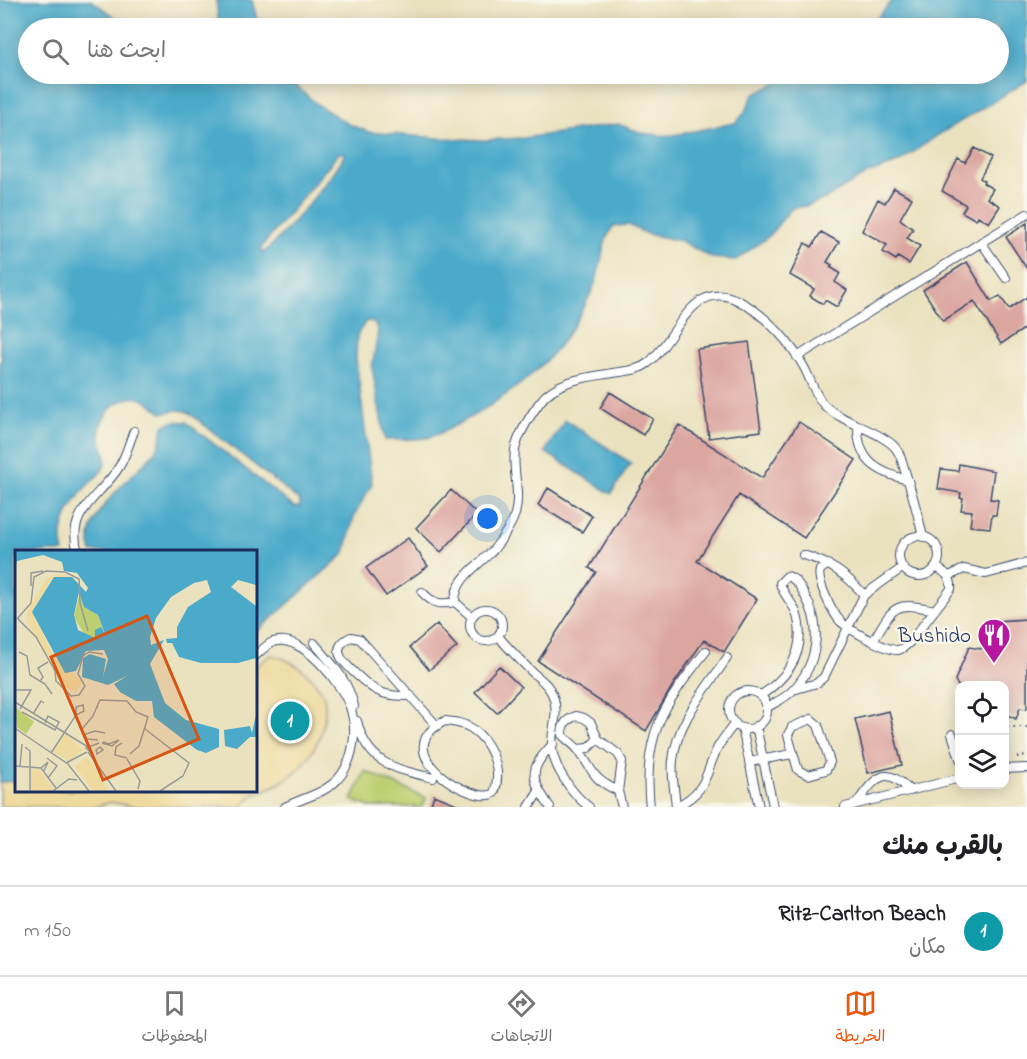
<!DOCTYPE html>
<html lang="ar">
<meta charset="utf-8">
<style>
:root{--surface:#fff;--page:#f2f2f2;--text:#202124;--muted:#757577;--line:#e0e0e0;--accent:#ea580c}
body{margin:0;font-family:"Indie Flower","Playpen Sans Arabic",sans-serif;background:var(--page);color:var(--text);direction:rtl}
.controls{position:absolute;right:18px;bottom:18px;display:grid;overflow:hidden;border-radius:12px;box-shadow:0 3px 15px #0003}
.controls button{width:54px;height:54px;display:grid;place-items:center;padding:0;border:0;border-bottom:2px solid var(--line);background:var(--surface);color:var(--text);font:30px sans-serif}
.you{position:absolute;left:488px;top:519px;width:21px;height:21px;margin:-15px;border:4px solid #fff;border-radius:50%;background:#1a73e8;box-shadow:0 0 0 9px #1a73e833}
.badge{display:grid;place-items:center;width:39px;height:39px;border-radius:50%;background:var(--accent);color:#fff;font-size:20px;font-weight:700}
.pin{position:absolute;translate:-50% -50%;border:3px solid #fff;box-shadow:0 2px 6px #0006}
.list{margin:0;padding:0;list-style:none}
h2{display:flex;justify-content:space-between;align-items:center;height:78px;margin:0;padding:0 24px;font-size:26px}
h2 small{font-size:20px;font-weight:400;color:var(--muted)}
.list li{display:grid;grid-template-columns:39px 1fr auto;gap:18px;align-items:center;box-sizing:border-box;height:90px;padding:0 24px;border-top:2px solid var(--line)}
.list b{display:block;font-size:22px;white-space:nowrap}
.list p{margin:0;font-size:20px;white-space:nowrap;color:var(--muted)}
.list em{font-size:20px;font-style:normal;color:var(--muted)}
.icon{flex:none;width:33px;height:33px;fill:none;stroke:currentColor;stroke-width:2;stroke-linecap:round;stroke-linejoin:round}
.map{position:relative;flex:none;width:1027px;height:807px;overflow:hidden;direction:ltr}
.search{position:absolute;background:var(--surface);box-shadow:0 3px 15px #0003;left:18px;right:18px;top:18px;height:66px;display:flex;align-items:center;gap:15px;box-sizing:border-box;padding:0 21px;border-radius:33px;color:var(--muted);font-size:22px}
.sheet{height:168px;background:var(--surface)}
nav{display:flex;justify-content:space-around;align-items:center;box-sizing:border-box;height:84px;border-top:2px solid var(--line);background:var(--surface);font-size:16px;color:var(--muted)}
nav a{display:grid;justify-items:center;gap:3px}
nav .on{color:var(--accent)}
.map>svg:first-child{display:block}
.green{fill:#becf71;stroke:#6c7f68;stroke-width:1.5}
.sand{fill:#eeda9e;stroke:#84847e;stroke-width:1.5}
.water{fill:#4baaca;stroke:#336c94;stroke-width:1.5;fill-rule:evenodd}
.building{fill:#dca6a0}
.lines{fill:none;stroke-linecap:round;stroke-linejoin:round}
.lane-casing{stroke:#3a4a6d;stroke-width:10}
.path{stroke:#3a4a6d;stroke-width:2;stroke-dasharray:1.5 4.5;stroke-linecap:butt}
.lane{stroke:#fff;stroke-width:8}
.labels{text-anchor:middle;stroke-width:4.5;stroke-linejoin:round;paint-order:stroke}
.poi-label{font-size:21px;fill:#1b2f5e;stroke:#fbf7ec;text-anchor:end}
.inset-road{fill:none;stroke:#979a98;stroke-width:1.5}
.view{fill:#d45514;fill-opacity:0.15;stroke:#d45514;stroke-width:3}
.inset-edge{fill:none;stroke:#1b2f5e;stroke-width:3}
</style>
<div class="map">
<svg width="1027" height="807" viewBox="0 0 1027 807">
<rect width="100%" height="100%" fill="#fbf7ec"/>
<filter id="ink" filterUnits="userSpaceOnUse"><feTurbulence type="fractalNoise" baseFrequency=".0167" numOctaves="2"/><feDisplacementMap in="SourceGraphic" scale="12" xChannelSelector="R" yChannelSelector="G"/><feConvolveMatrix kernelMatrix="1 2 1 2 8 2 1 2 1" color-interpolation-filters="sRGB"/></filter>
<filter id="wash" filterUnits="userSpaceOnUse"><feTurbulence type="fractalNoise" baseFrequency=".008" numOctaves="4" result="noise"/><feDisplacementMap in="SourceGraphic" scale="24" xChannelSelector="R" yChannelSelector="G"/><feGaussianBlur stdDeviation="1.35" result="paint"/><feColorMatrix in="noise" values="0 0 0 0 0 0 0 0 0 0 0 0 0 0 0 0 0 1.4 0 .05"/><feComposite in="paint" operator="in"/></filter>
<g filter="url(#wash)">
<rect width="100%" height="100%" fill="#eae2bf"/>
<path class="green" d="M365 771 426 798 422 807H369L352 800Z"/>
<path class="sand" d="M271 655C291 659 309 672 320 689 326 698 326 710 324 720 320 746 303 770 280 783 262 793 256 789 241 807H135L111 802 94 807H0V782L16 781V790H255V667Z"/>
<path class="water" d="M0 0H91L130 28H28V74H285L297 87 318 105 348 124 369 132 438 138 483 140 524 138 618 124 642 133 668 136 735 123 744 114 753 95 795 74H998V28H868L893 0H1027V81L938 135 898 163 867 174 825 199 807 206 792 208 768 237 736 260 712 258 681 241 647 234 629 225 614 226C600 243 603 266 594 286 568 347 532 381 476 414 460 423 443 434 426 438 413 440 398 439 385 440L372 368 378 331 374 322 366 321 357 335 356 358 372 484 354 516 345 553 255 633V552H92C78 513 137 476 157 449 161 442 162 434 163 426 171 421 177 421 186 422L294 507H300V501L188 412 179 410 161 413C155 405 148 401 139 398 132 396 123 400 117 403 107 410 97 426 100 439 103 449 110 458 103 469 99 475 92 480 87 486 71 504 56 527 64 552H16V781L0 782V362L2 358 0 352ZM339 153H345C339 171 279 240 263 253L261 248Z
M216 0H252L259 28H219Z
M565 420 631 463 611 494 545 452Z"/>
<g id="blocks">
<path class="building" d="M974 148 991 158 980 178 984 181 983 183 993 189 987 198 1000 206 989 223 978 216 976 220 962 212 966 205 942 191 958 159 965 163Z
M894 188 912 198 900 219 913 229 907 238 920 246 909 264 898 257 896 260 883 252 887 245 862 231 878 199 885 203Z
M1027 223V269L1006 237Z
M821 232 839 242 827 262 832 265 830 267 840 273 835 282 847 290 837 307 825 300 823 304 810 296 814 289 790 275 805 243 812 247Z
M967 262 991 301 1000 296 1009 309 1027 297V327L1001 344 974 301 943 321 923 290Z
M749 342 761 431 709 438 697 349Z
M610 392 653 419 643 435 600 408Z
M799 422 856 460 804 538 739 495 697 561 757 599 724 652 704 640 673 685 646 731 538 661 596 572 589 568 679 425 762 478Z
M959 464 994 471 990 499 998 500 996 515H992L990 528 970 526 972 511 961 510 963 498H960L961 493 938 489 941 469 958 471Z
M548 488 592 516 582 532 538 505Z
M451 490 477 514 441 552 416 528Z
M408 538 428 566 386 596 366 568Z
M1027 619V709L1020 708 1016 719 1005 714V686H958L955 680 969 647 981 649 995 621Z
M437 624 457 647 429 670 410 647Z
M499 666 521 687 497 713 475 692Z
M889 711 902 765 868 773 855 719Z
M434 795 462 806V807H430Z"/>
</g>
</g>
<g filter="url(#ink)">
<use href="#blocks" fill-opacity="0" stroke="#3a4a6d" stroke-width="1.5"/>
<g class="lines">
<defs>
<path id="lane" d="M981 242 1006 278
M797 357 1027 214
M858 425C857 460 876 472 908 480
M899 556a20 20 0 1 1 40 0a20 20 0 1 1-40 0Z
M78 552C65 512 101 496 119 467 126 456 129 443 134 431
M803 555C829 562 847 575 864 595
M828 564 820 570C816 581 833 613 840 621 848 629 887 651 898 650 903 649 907 645 910 642L951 589C952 577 946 573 936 567
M949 576 964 569 986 574 1027 563
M422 592C433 604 440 605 455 602
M470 625a16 16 0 1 1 32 0a16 16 0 1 1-32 0Z
M472 617 455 602C455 577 480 565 494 549 502 539 511 526 515 514 521 493 512 471 515 450 518 434 530 416 540 402 555 380 588 377 613 373 625 371 638 371 648 363 676 342 691 276 739 301 765 314 792 344 805 369 811 381 815 395 824 405 840 420 865 427 883 438 888 441 894 445 897 450 901 456 903 464 905 471 912 493 918 514 923 537
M498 636C508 648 519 659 530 670 538 678 548 683 552 694 560 711 552 727 552 744 551 765 573 795 589 807
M873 641C894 606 893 601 935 610
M314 643C332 664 347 678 354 706
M255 656C260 652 266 645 273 642 302 632 344 686 351 710 358 732 353 762 338 779 324 794 302 798 285 807
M793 690 817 683 824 677 864 595 902 568
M729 710a19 19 0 1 1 38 0a19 19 0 1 1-38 0Z
M411 696C400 696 388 696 378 691 370 688 342 663 340 655 336 647 344 640 351 637L360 639 437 726
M760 696C790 676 808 649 796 612 792 602 782 593 780 583L787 576C796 578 801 588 805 596 823 627 818 664 793 690 786 698 776 702 766 708
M576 716 584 718 591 723 598 739 618 754 622 761 618 791C591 778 595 773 579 751 575 745 567 740 562 735 562 724 566 720 576 716Z
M811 719 818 725 830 762 826 770 808 775 798 770 788 735 792 727Z
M357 721C367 764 395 769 433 778
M445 721C455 722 463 723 471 728 491 741 503 770 494 793 477 807 382 753 445 721Z
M756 726 773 806
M742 728 759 807
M952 734 960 759
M578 749 588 748 598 739
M749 762 792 754
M1004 769 1027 768
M618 791 622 807
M856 804C874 780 884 762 910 791
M529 807 539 791
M550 807C531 779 527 770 553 744
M650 807C642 735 663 706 706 651
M676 807C675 792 671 775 673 760 677 722 706 689 727 658
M676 807C710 788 703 777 718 747 723 738 729 731 735 723
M845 807 960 778"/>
</defs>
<use href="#lane" class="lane-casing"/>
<path class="path" d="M1005 722 1007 727H1027
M1017 757 1027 756"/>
<use href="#lane" class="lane"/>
</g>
</g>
<defs>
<symbol id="restaurant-pin" viewBox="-11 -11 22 30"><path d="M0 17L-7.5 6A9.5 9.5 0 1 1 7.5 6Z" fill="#b5179e" stroke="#fbf7ec"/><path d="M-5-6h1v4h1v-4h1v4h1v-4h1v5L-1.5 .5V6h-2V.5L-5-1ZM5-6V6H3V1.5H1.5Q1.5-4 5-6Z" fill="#fff"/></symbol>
</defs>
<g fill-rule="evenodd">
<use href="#restaurant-pin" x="975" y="616" width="38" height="52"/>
</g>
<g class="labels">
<g class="poi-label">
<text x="971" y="642">Bushido</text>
</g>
</g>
<g transform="translate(15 550)">
<rect width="242" height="242" fill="#eae2bf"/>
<path d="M65 42 69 57 83 65 90 84 87 80 80 88 69 84 59 67ZM0 157 19 172 11 184 2 177Z" fill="#becf71"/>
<path d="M42 24 57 27 37 29 17 62 40 108 68 132 61 142 48 136 12 71V62L32 28ZM51 183 68 200 54 211 38 202ZM72 207 88 230 93 241H78L60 216ZM24 219 38 238 36 241 16 240V220Z" fill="#eeda9e"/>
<path d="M0 1H241V35L223 30 216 37 241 56V108L223 113H186L164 107 157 93H152L151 89 162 88V77L173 57 196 42 192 30 179 33 156 47 141 68 135 87 136 95 149 90 135 114 150 153 171 170 204 179V197L191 203 182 200 139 167 137 151H121L105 142 99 134 112 126 93 135 67 127 68 108 75 104 91 109 88 127 93 109 89 100 71 101 61 121 50 123 17 62 39 27H57L71 42 73 38 62 23 49 21 47 12 28 5 2 11 0 18ZM64 42 69 57 83 65 90 84 86 77 80 80V88L63 80 59 65ZM241 165V187H235L222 199 210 196 209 180 235 176 237 183Z" fill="#4baaca" fill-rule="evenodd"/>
<path class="inset-road" d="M16 36V23L28 21M2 69 16 53 19 27 31 21 50 22 64 29 65 53 73 81M3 69 21 87 40 121 41 131 56 146 64 145 70 136 63 124 68 106 74 102 88 104M4 102 12 106 15 125 30 134 37 144M25 131 28 127 23 118 33 112M0 140H16L5 159M0 152 73 197M83 154 85 150 112 151 121 162 133 167 124 196 115 204M82 158 83 154 78 166 66 180 72 189 83 190M7 162 40 180 44 172 33 166 30 173M18 164 26 151 29 153M1 179 53 214 74 241M130 179 174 213 168 226 145 241M68 185 80 181 90 183M87 193 97 196 104 190 94 194 88 192M107 193 101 197 100 205 112 208M10 197 15 201V241M85 197 88 200 82 204 81 200ZM73 202 101 241M75 202 71 198 84 193M36 203 61 165 69 161 68 155 61 157V165M32 208 42 216 33 228M112 209 125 231 123 239M51 213 72 202M0 216 26 218 41 238M5 216 7 194M26 218 33 212 29 221M38 241 54 229 62 230"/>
<path class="view" d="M132 66 184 189 88 230 36 107Z"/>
<rect width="242" height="242" class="inset-edge"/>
</g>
</svg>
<div class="controls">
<button><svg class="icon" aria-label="locate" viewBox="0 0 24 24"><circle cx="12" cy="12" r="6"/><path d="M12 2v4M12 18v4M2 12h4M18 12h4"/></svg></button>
<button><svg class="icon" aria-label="layers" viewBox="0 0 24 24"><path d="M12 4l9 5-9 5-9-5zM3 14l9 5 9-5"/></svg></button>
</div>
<div class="you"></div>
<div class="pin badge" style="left:290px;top:721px;background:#0f9aa8">1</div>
<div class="search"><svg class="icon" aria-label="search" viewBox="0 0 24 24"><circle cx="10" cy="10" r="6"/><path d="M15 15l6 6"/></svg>ابحث هنا</div>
</div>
<section class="sheet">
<h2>بالقرب منك<small></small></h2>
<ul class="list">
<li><span class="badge" style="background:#0f9aa8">1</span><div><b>Ritz-Carlton Beach</b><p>مكان</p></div><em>150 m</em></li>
</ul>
</section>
<nav>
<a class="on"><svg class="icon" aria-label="map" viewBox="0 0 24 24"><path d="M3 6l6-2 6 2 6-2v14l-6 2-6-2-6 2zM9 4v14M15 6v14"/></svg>الخريطة</a>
<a><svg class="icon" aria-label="directions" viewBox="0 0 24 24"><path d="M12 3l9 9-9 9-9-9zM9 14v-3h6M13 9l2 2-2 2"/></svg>الاتجاهات</a>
<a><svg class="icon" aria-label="saved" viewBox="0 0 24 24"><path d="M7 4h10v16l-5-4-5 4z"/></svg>المحفوظات</a>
</nav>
